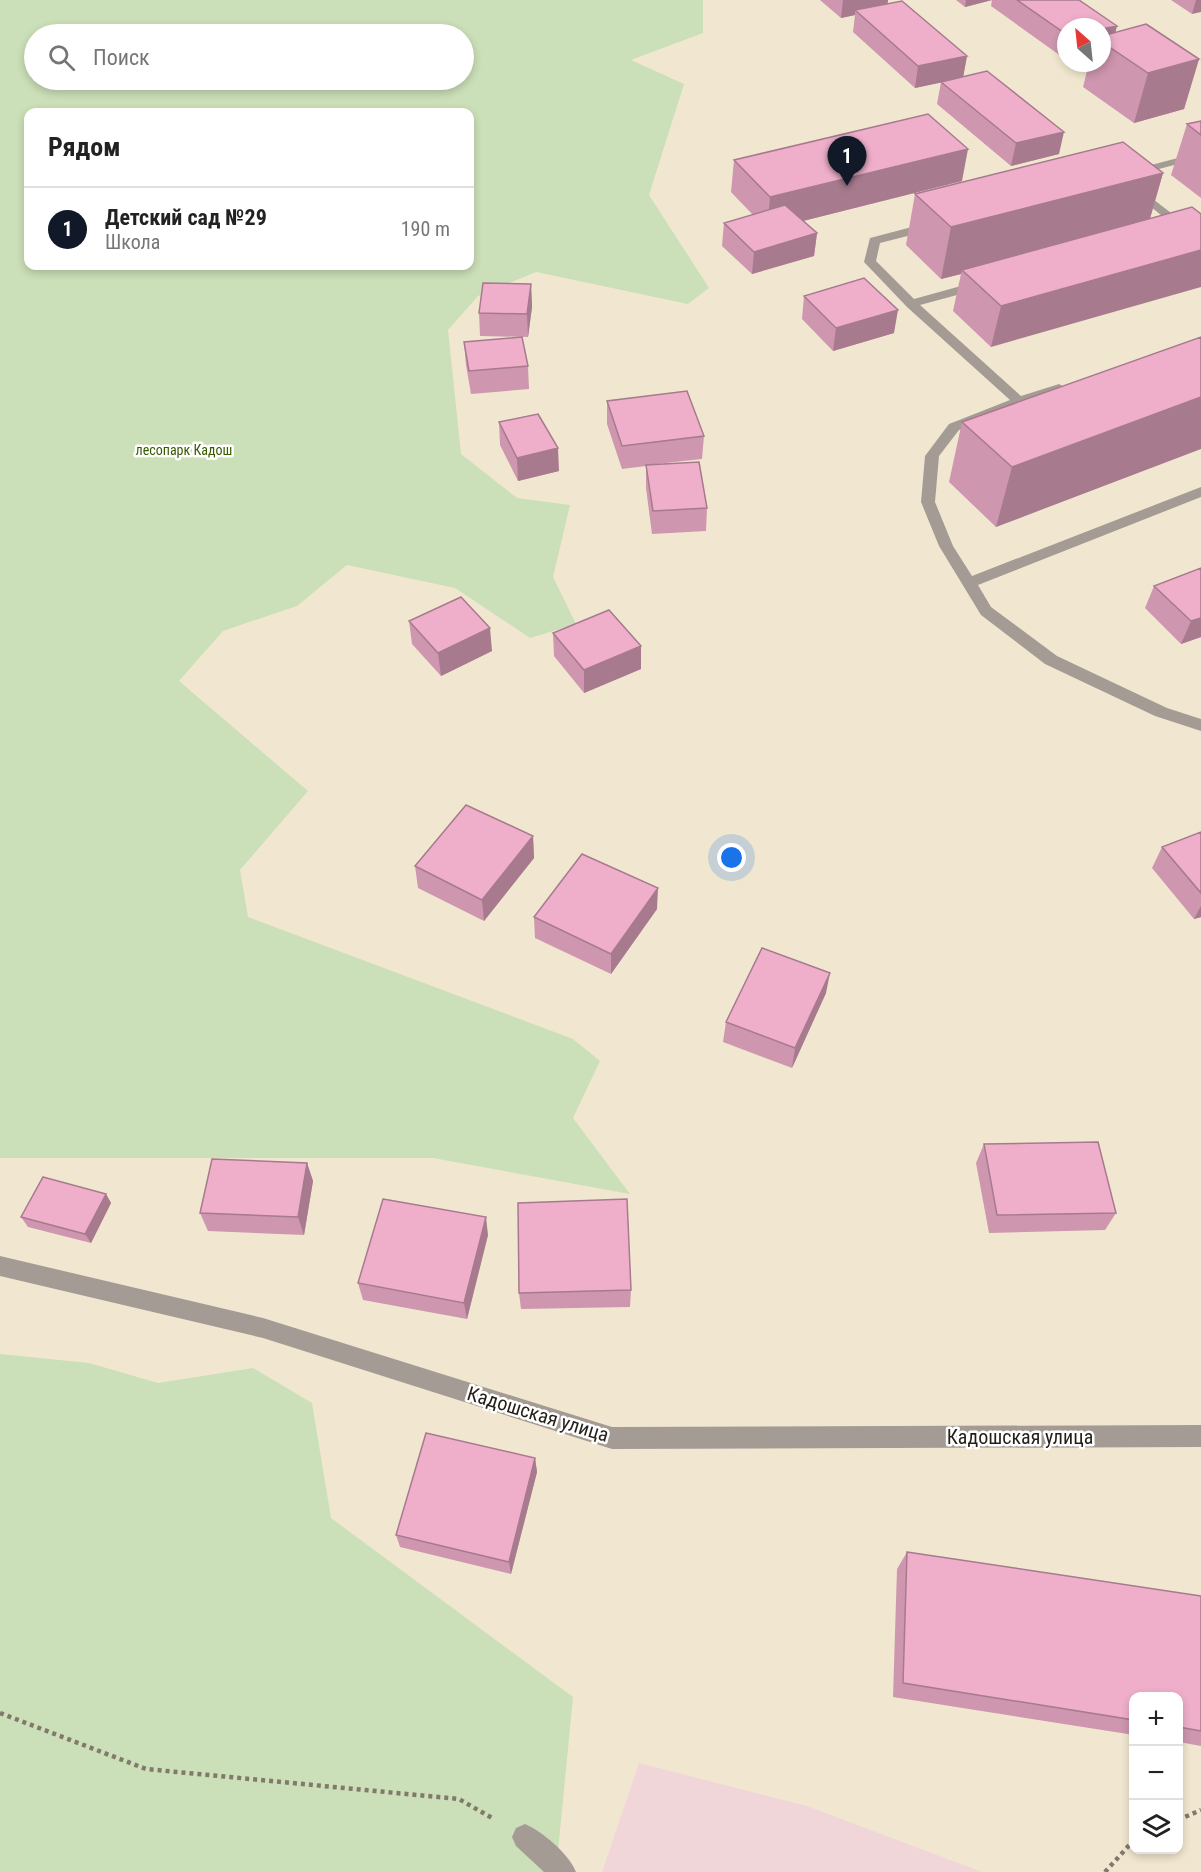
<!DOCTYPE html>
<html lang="ru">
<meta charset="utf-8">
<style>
:root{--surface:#fff;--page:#f6f6f6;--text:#222;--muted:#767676;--line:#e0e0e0;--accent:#111827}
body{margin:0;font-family:"Roboto Condensed",sans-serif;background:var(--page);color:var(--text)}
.controls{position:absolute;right:18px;bottom:18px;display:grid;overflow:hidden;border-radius:12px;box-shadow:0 3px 9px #0003}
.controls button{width:54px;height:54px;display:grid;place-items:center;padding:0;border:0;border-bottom:2px solid var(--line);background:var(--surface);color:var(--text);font:30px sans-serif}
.compass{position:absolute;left:1057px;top:18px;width:54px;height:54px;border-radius:50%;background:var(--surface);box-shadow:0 3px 9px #0003;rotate:333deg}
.you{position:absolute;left:732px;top:858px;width:21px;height:21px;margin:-15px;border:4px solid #fff;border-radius:50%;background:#1a73e8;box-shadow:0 0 0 9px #1a73e833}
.badge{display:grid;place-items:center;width:39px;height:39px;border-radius:50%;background:var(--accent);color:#fff;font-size:20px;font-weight:700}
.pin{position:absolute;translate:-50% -50px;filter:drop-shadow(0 2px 3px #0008)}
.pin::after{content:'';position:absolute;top:32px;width:21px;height:18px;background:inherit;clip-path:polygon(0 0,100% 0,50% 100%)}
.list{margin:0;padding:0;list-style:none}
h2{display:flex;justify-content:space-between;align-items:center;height:78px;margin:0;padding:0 24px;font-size:26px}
h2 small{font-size:20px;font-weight:400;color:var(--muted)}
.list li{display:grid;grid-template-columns:39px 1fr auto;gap:18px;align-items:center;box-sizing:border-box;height:84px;padding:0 24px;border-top:2px solid var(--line)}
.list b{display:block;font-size:22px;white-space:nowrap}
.list p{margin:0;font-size:20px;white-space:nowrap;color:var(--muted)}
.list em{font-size:20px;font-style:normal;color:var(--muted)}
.icon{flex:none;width:33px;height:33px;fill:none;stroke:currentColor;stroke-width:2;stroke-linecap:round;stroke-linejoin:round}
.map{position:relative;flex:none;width:1201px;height:1872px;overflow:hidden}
.search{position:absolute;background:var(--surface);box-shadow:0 3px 9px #0003;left:24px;top:24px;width:450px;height:66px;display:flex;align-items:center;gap:15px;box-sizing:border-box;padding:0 21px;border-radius:33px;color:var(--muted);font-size:22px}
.panel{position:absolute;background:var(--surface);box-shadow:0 3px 9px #0003;left:24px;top:108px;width:450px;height:162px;border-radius:12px}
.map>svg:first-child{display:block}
.industrial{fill:#f1d6d9}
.green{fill:#cbdfb8;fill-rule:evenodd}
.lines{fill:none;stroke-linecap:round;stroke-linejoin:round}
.path{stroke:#817a6b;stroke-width:4.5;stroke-dasharray:4 4;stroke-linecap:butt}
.minor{fill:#a59b95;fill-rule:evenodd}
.wall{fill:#ce96af}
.shaded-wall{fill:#a77a8e}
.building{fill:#efafcb;stroke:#a77a8e;stroke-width:1.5}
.labels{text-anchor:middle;stroke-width:5;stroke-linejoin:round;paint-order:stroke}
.far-park-label{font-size:14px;fill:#395901;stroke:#fff}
.near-street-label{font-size:20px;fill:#231f17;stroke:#fff}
</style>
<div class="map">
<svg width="1201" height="1872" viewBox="0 0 1201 1872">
<rect width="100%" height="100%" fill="#f1e7d0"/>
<path class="industrial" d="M639 1763 807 1806 982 1872H602Z"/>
<path class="green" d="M0 0H703V33L631 60 684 84 649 195 709 288 688 304 536 272 478 296 448 330 461 454 517 498 570 505 553 577 576 624 530 638 455 588 347 565 297 606 223 631 179 681 308 791 240 870 248 917 573 1039 600 1061 573 1118 630 1194 433 1158H0ZM34 34H464V80H34ZM28 112H470V266H28Z
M0 1354 89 1363 158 1383 253 1368 312 1403 331 1518 573 1697 556 1872H0Z"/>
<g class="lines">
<path class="path" d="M0 1713 146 1769 459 1799 492 1818
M1178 1820 1201 1810
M1105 1872 1134 1840"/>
<path class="minor" d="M1201 152V158L1132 176 1126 173 1128 171Z
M1136 186 1201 236V246L1197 245 1132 191V187Z
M931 222 937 226 935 229 880 243 876 261 914 299 979 281 983 282 985 285 983 288 920 305 1021 396 1059 384 1066 388 1064 391 959 430 939 456 935 502 953 546 972 576 1201 487V497L978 585 991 607 1057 656 1167 708 1201 719V731L1155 716 1045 664 981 615 939 546 921 502 925 456 949 424 1010 400 907 307 864 262 870 238Z
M0 1256 263 1318 612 1427 1201 1425V1447L612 1449 263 1338 0 1276Z
M525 1824C543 1832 569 1854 576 1872H544L516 1846 512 1837 516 1828Z"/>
</g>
<path class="wall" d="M820 0H888L887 4 967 56 963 76 1059 154 1011 166 937 104 941 82 915 88 853 32 855 15 841 18Z
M956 0H1079L1115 32 1199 59 1184 109 1134 123 1083 87 1089 63H1102V27H1066L1065 59 991 6 992 0 965 7Z
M1171 0H1201L1192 14Z
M1201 121V198L1171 175 1187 124Z
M734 160 962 181 803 221 817 233 814 256 752 274 722 246 724 223 753 215 731 192Z
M1163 173 1150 219 991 347 953 311 961 274 941 279 906 245 915 194Z
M531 284 532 307 528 337 480 336 479 313Z
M804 296 894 333 833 351 802 319Z
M1201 337 996 527 949 482 962 422Z
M464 342 528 366 529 389 471 394 466 365Z
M607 401 704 436 702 459 656 464 707 508 706 531 652 534 646 488V466L622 469 607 424Z
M499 422 559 471 518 481 500 445Z
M1201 568V637L1181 644 1145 608 1154 586Z
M409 621 492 651 441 676 412 644Z
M553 633 641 669 584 693 554 656Z
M1201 832V917L1194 919 1152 868 1162 847Z
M533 836 534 858 484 921 418 888 415 866Z
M657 909 611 974 535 938 534 917Z
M826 993 792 1068 723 1042 726 1022Z
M984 1144 1116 1213 1105 1230 989 1233 976 1163Z
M307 1163 313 1181 304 1235 208 1231 200 1213Z
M106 1194 111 1203 91 1243 28 1227 21 1217Z
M488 1235 467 1319 363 1300 358 1283Z
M631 1290 630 1307 521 1309 519 1293Z
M535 1458 537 1472 511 1574 400 1547 396 1535Z
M907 1552 1201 1596V1746L1179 1742V1696H1134V1735L893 1697 897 1569Z"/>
<path class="shaded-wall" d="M843 0H888L887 8 855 10V15L841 18Z
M966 0H992L965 7Z
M1196 0H1201V12L1192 14Z
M1117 26 1112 47 1102 42V29Z
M967 56 963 78 915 88 918 66Z
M1199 59 1184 109 1134 123 1148 73Z
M1064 132 1059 154 1011 166 1016 143Z
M968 149 962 181 767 230 770 197Z
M1163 173 1148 225 962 270 961 274 941 279 951 227Z
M817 233 814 256 752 274 754 252Z
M1201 250V287L991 347 1001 306Z
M531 284 532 307 528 337 527 314Z
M898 310 894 333 833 351 836 328Z
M1201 397V449L996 527 1012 467Z
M558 448 559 471 518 481 517 458Z
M1201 618V637L1181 644 1191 621Z
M490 628 492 651 441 676 438 653Z
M641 646V669L584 693V670Z
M533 836 534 858 484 921 482 900Z
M658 888 657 909 611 974V954Z
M1201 906V917L1194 919Z
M830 973 826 993 792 1068 795 1048Z
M307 1163 313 1181 304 1235 298 1217Z
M106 1194 111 1203 91 1243 85 1234Z
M486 1217 488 1235 467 1319 464 1303Z
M535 1458 537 1472 511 1574 509 1562Z"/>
<path class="building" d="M1017 0H1079L1117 26 1102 29V27H1066V34Z
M902 1 967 56 918 66 855 10Z
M1146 24 1199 59 1148 73 1102 42V36Z
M987 71 1064 132 1016 143 941 82Z
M928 114 968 149 770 197 734 160Z
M1201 121V135L1187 124Z
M1123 142 1163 173 951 227 915 194Z
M785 205 817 233 754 252 724 223Z
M1192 207 1201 214V250L1001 306 962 270Z
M864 278 898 310 836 328 804 296Z
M483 283 531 284 527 314 479 313Z
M522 337 528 366 469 371 464 342Z
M1201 337V397L1012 467 962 422Z
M687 391 704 436 622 446 607 401Z
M538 414 558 448 517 458 499 422Z
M699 462 707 508 653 511 646 465Z
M1201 568V618L1191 621 1154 586Z
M461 597 490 628 438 653 409 621Z
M609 610 641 646 584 670 553 633Z
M466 805 533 836 482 900 415 866Z
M1201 832V893L1162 847Z
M582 854 658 888 611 954 534 917Z
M762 948 830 973 795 1048 726 1022Z
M1098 1142 1116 1213 997 1215 984 1144Z
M212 1159 307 1163 298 1217 200 1213Z
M43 1177 106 1194 85 1234 21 1217Z
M383 1199 486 1217 464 1303 358 1283Z
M627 1199 631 1290 519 1293 518 1203Z
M426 1433 535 1458 509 1562 396 1535Z
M907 1552 1201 1596V1731L1179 1727V1696H1134V1720L903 1683Z"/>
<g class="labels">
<g class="far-park-label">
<text x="184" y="455">лесопарк Кадош</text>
</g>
<g class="near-street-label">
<text transform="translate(538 1414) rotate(17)" y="7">Кадошская улица</text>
<text x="1020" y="1444">Кадошская улица</text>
</g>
</g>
</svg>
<div class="controls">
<button>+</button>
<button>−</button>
<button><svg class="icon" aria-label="layers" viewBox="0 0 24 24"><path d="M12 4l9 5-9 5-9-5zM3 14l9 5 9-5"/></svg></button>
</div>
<svg class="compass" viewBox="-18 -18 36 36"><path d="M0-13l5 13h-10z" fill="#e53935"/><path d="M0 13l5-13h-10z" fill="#767676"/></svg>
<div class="you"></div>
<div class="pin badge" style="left:847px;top:186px">1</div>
<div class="search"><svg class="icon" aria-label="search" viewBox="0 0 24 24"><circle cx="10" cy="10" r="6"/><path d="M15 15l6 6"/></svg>Поиск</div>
<section class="panel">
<h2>Рядом<small></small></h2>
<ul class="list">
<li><span class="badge">1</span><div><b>Детский сад №29</b><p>Школа</p></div><em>190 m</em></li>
</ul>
</section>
</div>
